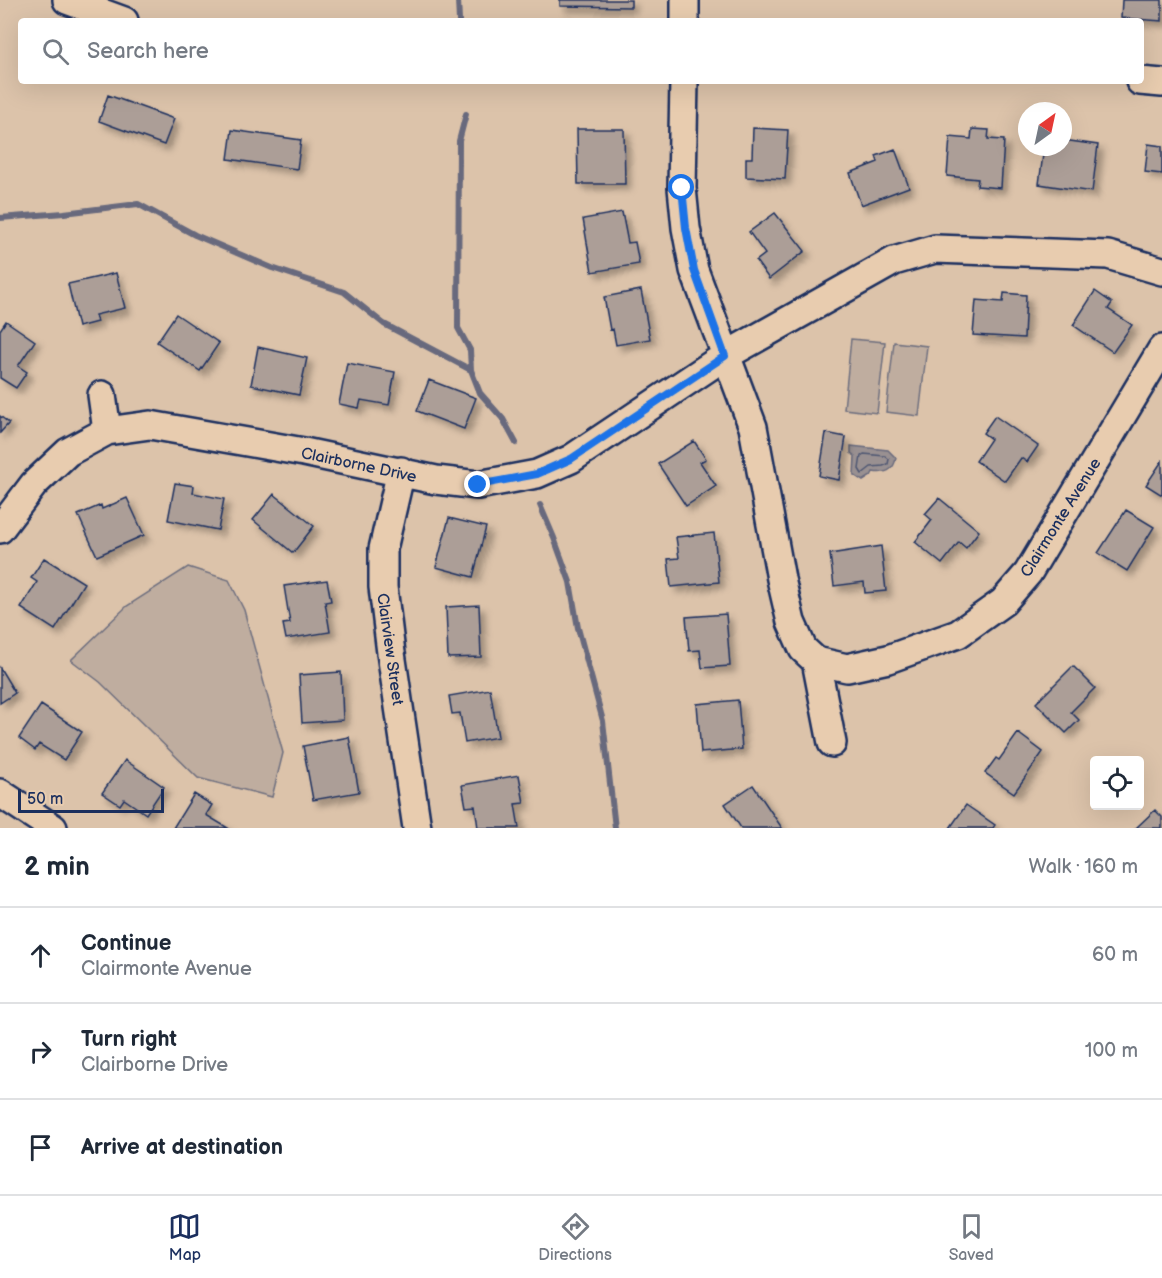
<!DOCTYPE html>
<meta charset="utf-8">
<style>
:root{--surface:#fff;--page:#f6f6f7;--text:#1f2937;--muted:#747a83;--line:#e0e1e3;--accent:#1b2f5e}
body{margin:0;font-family:"Balsamiq Sans",sans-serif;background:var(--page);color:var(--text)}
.controls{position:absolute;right:18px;bottom:18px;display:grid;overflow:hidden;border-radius:6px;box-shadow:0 6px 24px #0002}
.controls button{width:54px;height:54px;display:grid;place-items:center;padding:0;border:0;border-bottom:2px solid var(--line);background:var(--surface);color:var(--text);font:30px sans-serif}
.compass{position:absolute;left:1018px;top:102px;width:54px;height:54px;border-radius:50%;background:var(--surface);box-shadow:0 6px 24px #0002;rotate:33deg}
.scale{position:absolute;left:18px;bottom:15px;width:146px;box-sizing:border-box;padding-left:6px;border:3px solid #1b2f5e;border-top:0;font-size:16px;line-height:21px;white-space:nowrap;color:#1b2f5e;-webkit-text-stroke:4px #e8ccaf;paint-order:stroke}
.stop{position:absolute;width:18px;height:18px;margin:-14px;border:4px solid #1a73e8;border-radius:50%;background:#fff}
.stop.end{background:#1a73e8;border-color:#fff;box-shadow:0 2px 6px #0008}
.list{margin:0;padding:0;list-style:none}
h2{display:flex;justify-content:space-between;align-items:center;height:78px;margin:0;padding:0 24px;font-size:26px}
h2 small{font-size:20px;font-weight:400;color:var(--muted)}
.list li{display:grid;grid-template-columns:39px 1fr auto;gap:18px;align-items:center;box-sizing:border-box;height:96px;padding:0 24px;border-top:2px solid var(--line)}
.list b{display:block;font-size:22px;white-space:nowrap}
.list p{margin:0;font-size:20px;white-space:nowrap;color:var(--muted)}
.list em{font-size:20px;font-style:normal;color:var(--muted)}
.icon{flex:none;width:33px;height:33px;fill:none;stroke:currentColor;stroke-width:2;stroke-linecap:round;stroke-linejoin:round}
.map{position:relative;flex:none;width:1162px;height:828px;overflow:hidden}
.search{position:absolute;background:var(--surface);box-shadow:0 6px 24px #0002;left:18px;right:18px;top:18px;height:66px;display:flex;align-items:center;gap:15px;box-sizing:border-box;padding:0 21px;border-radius:6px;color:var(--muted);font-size:22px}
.sheet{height:366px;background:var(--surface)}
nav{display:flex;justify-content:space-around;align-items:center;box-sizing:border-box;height:84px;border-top:2px solid var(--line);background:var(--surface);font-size:16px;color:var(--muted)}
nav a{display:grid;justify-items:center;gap:3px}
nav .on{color:var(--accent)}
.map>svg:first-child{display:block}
.green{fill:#bfad9f;stroke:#6d6e7e;stroke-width:1.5}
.water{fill:#999091;stroke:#67697d;stroke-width:1.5}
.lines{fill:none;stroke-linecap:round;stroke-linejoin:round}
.shore{stroke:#4d5672;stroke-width:1.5}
.stream{stroke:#67697d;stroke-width:6}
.building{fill:#ac9e97;stroke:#1b2f5e;stroke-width:1.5;filter:url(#shadow)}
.minor-casing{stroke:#1b2f5e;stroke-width:32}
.minor{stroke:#e8ccaf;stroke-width:27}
.route{stroke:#1a73e8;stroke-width:8}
.labels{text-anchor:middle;stroke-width:4.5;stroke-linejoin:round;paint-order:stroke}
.street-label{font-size:16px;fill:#1b2f5e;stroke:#e8ccaf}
</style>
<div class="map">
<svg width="1162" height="828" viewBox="0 0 1162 828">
<defs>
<filter id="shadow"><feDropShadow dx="5.5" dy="5.5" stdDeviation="3" flood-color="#0004"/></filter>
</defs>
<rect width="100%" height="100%" fill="#dcc3aa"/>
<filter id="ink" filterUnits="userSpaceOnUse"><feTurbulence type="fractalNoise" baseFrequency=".0167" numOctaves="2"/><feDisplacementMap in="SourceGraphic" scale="12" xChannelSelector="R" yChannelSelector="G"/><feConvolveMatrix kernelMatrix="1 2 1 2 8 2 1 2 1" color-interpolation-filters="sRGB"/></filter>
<g filter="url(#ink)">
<path class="green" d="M851 339 885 342 877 413 844 409Z
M894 342 927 346 919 416 886 412Z
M188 567 229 580 244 610 283 753 272 797 198 778 100 682 71 660 127 606Z"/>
<path class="water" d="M851 446 888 450 896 458C894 471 885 474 873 472L871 476 863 481 854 475 855 456 851 453Z"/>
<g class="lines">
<path class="shore" d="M864 454 885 456 889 459 888 464 883 466 871 467 862 474 859 469 861 456Z"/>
<path class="stream" d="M458 0 459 21
M466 114 459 141 458 328 470 350 471 370 480 393 503 419 516 443
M0 218 64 213 138 204 195 235 272 268 344 292 384 324 471 370
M540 505 554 538 570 582 578 628 603 721 615 828"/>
</g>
<path class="building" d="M560 0H631V7L560 6Z
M1122 0H1162V21L1121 18Z
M108 95 174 119 164 145 99 121Z
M753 128 788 130 785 179 746 177V158H752Z
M577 129H624L625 184H578Z
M972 129 989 130 988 139 1004 140 1001 188 977 186 978 179 947 176 950 137 971 139Z
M232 130 301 140 297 169 228 159Z
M1063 140 1098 145 1092 192 1039 184 1044 147H1063Z
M1148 144 1162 146V174L1145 172Z
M895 149 909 187 861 205 850 173 878 162 876 156Z
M622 212 628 243 635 242 639 264 592 272 583 219Z
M775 213 805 251 769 279 756 261 765 254 749 232Z
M116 273 125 308 95 315 97 322 78 327 68 284Z
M641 290 650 339 616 345 613 329 610 330 604 297Z
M1095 291 1112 303 1108 309 1132 325 1113 352 1073 325Z
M1004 293 1026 295 1024 338 973 335 976 300 1003 302Z
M176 314 219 343 200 371 157 342Z
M6 321 35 341 18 366 27 372 16 388 0 378V330Z
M258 347 307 358 299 395 251 385Z
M347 363 395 372 389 405 361 400 359 408 339 404Z
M429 380 476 398 464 429 417 411Z
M0 416 9 423 0 433Z
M995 416 1038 446 1027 462 1021 458 1005 481 976 461 991 439 983 433Z
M826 433 846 437 839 480 819 476Z
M694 441 706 459 700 462 716 486 686 506 658 464Z
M1162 461V495L1146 485Z
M175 483 194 486 193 493 224 499 218 530 168 520Z
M274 494 314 526 293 553 253 520Z
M127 498 144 535 97 556 78 515 101 505 102 509Z
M939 498 979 531 966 548 959 542 942 564 915 542 932 520 925 514Z
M1126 510 1154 527 1127 571 1098 553Z
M449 518 486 527 473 577 436 567Z
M714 533 719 582 671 587 668 559 679 558 676 537Z
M881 546 886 591 865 593 864 582 834 586 830 554Z
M44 558 84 583 55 630 21 608 37 582 31 578Z
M327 580 331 601 325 602 330 632 286 639 283 624 290 623 284 586Z
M479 605 481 657 448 658 446 607Z
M726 614 730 666 702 668 700 650 689 651 686 617Z
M1073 666 1095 688 1071 712 1079 720 1066 733 1036 703Z
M0 668 15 693 0 703Z
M341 672 343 720 302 723 299 675Z
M490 689 498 737 465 743 460 713 452 714 449 696Z
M738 700 742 749 701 753 697 704Z
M41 705 82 732 64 760 39 744 35 750 19 738Z
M1018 733 1043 752 1014 793 985 773 996 758 999 760Z
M349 737 359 792 313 800 303 746Z
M125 760 164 787 146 814 124 799 120 805 102 793Z
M519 775 524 803 515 804 519 828H478L475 806 466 807 462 785Z
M753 785 782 828H741L725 804Z
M194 794 212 805 206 815 228 828H173Z
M966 805 995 825 993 828H950Z
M1155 810 1162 817V828H1136Z"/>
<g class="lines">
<defs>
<path id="minor" d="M67 0 124 21
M685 21V0
M684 81 682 188 686 228 694 270 753 427 781 579 791 622 803 649 816 661 847 668 888 659 958 634 1003 602 1028 573 1162 349
M1140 81 1162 83
M102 395 107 431
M401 471 383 549V587L391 653 417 828
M0 529 34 484 68 452 107 431 150 425 304 452 436 480 478 485 537 474 571 459 725 356 894 261 935 249 1108 255 1162 271
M816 661 832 743
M0 793 53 828"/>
</defs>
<use href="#minor" class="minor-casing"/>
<use href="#minor" class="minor"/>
</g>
</g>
<g class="lines" filter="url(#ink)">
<path class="route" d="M478 485 537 474 571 459 725 356 694 270 686 228 682 188"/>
</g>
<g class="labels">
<g class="street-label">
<text transform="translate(359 464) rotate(12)" y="6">Clairborne Drive</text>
<text transform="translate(1060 517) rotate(-58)" y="6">Clairmonte Avenue</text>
<text transform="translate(391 649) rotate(82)" y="6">Clairview Street</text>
</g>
</g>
</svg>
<div class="controls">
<button><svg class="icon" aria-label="locate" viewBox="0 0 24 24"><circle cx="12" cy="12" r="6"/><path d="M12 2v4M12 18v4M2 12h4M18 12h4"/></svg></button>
</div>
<svg class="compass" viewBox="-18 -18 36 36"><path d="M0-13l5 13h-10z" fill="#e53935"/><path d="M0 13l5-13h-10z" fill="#747a83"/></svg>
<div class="scale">50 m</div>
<div class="stop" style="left:682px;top:188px"></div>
<div class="stop end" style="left:478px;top:485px"></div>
<div class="search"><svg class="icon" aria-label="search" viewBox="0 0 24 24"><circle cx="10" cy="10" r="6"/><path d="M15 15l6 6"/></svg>Search here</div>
</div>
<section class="sheet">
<h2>2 min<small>Walk · 160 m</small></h2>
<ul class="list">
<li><svg class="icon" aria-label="ahead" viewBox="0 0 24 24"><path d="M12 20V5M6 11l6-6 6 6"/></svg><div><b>Continue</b><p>Clairmonte Avenue</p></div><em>60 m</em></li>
<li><svg class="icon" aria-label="right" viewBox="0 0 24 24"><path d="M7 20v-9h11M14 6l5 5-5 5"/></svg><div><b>Turn right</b><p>Clairborne Drive</p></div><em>100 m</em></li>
<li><svg class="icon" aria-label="arrive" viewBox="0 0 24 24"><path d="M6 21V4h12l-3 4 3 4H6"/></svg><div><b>Arrive at destination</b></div></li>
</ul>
</section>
<nav>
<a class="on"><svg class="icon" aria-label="map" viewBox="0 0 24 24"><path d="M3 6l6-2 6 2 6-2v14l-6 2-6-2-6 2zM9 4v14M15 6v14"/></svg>Map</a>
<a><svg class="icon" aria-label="directions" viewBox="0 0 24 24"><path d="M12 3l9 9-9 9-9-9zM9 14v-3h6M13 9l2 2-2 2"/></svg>Directions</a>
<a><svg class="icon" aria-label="saved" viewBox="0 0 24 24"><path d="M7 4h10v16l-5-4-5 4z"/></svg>Saved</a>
</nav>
